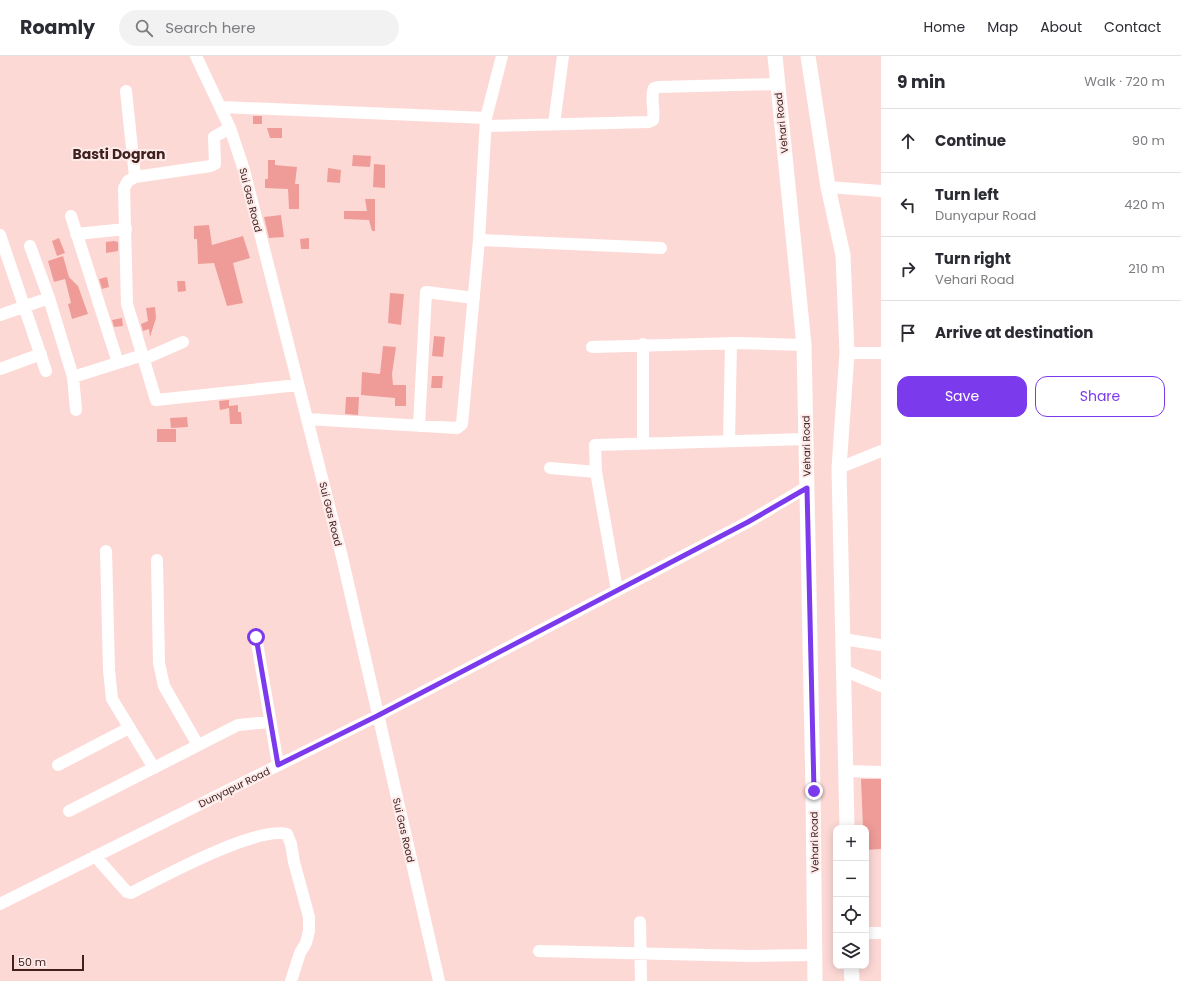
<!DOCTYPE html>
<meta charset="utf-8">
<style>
:root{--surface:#fff;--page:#f2f2f3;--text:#2b2b33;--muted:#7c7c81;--line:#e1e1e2;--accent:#7c3aed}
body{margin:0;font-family:Poppins,sans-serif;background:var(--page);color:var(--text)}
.controls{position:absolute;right:12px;bottom:12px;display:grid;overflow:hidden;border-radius:8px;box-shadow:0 2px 10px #0003}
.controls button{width:36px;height:36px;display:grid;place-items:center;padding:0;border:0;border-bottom:1px solid var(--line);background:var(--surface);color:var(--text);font:20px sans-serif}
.scale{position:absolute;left:12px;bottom:10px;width:72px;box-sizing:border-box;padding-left:4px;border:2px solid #412120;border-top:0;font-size:11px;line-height:14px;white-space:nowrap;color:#412120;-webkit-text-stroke:3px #fdebea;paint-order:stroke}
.stop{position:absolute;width:12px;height:12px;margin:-9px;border:3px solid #7c3aed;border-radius:50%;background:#fff}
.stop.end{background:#7c3aed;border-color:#fff;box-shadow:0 1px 4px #0008}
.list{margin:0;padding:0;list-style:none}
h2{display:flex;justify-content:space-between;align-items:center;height:52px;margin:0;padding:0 16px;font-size:17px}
h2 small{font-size:13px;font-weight:400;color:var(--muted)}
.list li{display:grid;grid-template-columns:26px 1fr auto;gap:12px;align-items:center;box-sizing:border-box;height:64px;padding:0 16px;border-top:1px solid var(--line)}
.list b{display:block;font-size:15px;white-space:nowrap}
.list p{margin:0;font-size:13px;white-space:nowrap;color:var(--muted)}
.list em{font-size:13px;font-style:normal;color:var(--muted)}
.actions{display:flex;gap:8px;padding:12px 16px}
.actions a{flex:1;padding:9px 0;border:1px solid var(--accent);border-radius:12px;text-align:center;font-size:14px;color:var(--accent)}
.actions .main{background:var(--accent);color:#fff}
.icon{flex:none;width:22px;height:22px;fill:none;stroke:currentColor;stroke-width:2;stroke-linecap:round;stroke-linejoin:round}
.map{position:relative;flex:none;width:881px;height:925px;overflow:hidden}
header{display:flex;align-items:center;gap:24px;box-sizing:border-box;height:56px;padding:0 20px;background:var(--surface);border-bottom:1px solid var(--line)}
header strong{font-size:19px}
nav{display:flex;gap:22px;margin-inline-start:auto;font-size:14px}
.search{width:280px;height:36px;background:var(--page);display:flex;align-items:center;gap:10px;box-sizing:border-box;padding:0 14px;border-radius:22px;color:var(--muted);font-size:15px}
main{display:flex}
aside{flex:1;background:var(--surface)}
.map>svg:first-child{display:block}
.building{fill:#ef9c98}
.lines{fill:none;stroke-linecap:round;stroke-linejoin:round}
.minor{stroke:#fff;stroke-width:12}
.major{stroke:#fff;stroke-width:15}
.route{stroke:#7c3aed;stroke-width:5}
.labels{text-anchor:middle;stroke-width:4;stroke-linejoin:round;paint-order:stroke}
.street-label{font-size:10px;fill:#412120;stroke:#fdebea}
.district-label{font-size:14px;font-weight:bold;fill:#412120;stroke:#fdebea}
</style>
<header>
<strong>Roamly</strong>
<div class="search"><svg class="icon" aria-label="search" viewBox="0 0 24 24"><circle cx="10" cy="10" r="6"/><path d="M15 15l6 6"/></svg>Search here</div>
<nav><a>Home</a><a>Map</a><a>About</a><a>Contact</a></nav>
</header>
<main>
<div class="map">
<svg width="881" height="925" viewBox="0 0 881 925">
<rect width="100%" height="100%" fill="#fdd9d6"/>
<path class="building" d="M253 60H262V68H253Z
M267 72H282V82H270Z
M353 99 371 100 370 111 352 110Z
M268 104H275V109L297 111 295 128H299V153H289L288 133 265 132V123H268Z
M374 108 385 109V132L373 131Z
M328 112 341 114 340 127 327 126Z
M365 143H375V175H372L369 164 344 163V155H367Z
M281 159 284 181 269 182 264 161Z
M209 169 212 189 243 180 250 202 233 207 243 247 227 250 214 207 198 208 197 183H194V170Z
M59 182 65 197 57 200 52 185Z
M309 182V193H301L300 183Z
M114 185 118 186V195L106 197V186Z
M63 200 69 221 78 230 88 258 72 263 68 248 71 247 65 223 54 226 48 205Z
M107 221 109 231 102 233 99 223Z
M177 225H185L186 235 178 236Z
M390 237 404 238 401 269 388 267Z
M155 251 156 262 150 281 149 273 143 275 141 268 148 265 146 252Z
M122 262 123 270 114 271 112 264Z
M434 280 445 281 443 301 432 300Z
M383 290 396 291 392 318 393 329H406V350H395V342L361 339 362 316 380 318Z
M432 320H443L442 332H431Z
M346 341H359L358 359 345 358Z
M229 344V350L238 349V356H241L242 368H230L229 352 220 354 219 345Z
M187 361 188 371 171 372 170 362Z
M157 373H176V386H157Z
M861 723H881V793L866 794V772H863Z"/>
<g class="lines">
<path class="minor" d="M196 0 230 72 244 114 342 501 439 925
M126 35 135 121
M221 51 486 62
M554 68 563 0
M486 70 649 66 653 64C655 54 650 42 654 32L658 31 777 28
M230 72 214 81 215 108 211 110 135 121 128 125 124 132 127 248 156 344 298 329
M828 131 881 135
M71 160 118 307
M76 178 126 173
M0 179 46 315
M479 184 661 192
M30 190 49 242 73 321 76 354
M0 259 49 242
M592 291 739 287 804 289
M847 297H881
M144 303 183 286
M0 313 41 298
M73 321 143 299
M307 363 457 372 462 368 479 184 486 62 502 0
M419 370 426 236 474 242
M729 385 731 287
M643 388V288
M550 412 596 416
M839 412 881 395
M106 495 109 614 112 643 154 712
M157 504 159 607 164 630 198 689
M617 534 596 416 595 389 806 383
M256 581 278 709
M843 583 881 589
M843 614 881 630
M58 709 129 672
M846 715 881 716
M69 755 238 669 270 666
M95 800 127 836 131 837C162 821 256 770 287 778L291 788 294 806 309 861V875L306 887 300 897 291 925
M0 848 377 660 748 466 807 431
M640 866 641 925
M866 877H881
M539 895 751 900 815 899"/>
<path class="major" d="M775 0 804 289 813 735 815 925
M808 0 828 131 843 199 847 297 839 412 847 772
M851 910 852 925"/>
</g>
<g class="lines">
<path class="route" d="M256 581 278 709 377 660 748 466 807 432 814 735"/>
</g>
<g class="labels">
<g class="street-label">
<text transform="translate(781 67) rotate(-96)" y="4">Vehari Road</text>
<text transform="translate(251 144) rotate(76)" y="4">Sui Gas Road</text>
<text transform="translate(806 390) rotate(-91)" y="4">Vehari Road</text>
<text transform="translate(331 458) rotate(76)" y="4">Sui Gas Road</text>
<text transform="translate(234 731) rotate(-26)" y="4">Dunyapur Road</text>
<text transform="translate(404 774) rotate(77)" y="4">Sui Gas Road</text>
<text transform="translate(814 786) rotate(-91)" y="4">Vehari Road</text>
</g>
<g class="district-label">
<text x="119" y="103">Basti Dogran</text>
</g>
</g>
</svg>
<div class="controls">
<button>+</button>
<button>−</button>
<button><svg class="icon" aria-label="locate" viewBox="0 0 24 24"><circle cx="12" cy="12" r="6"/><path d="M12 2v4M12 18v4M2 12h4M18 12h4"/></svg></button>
<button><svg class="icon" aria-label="layers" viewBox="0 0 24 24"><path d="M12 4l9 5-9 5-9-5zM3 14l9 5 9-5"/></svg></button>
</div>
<div class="scale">50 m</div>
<div class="stop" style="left:256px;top:581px"></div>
<div class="stop end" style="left:814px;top:735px"></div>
</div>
<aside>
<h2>9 min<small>Walk · 720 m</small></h2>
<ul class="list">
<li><svg class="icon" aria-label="ahead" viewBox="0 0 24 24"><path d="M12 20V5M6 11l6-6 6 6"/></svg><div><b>Continue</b></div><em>90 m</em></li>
<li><svg class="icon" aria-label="left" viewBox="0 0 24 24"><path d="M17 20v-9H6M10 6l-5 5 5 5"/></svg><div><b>Turn left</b><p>Dunyapur Road</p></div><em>420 m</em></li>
<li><svg class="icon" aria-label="right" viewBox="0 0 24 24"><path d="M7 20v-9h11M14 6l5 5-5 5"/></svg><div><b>Turn right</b><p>Vehari Road</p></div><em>210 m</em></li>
<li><svg class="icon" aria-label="arrive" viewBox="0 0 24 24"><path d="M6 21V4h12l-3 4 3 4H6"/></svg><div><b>Arrive at destination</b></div></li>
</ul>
<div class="actions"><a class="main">Save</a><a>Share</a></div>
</aside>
</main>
